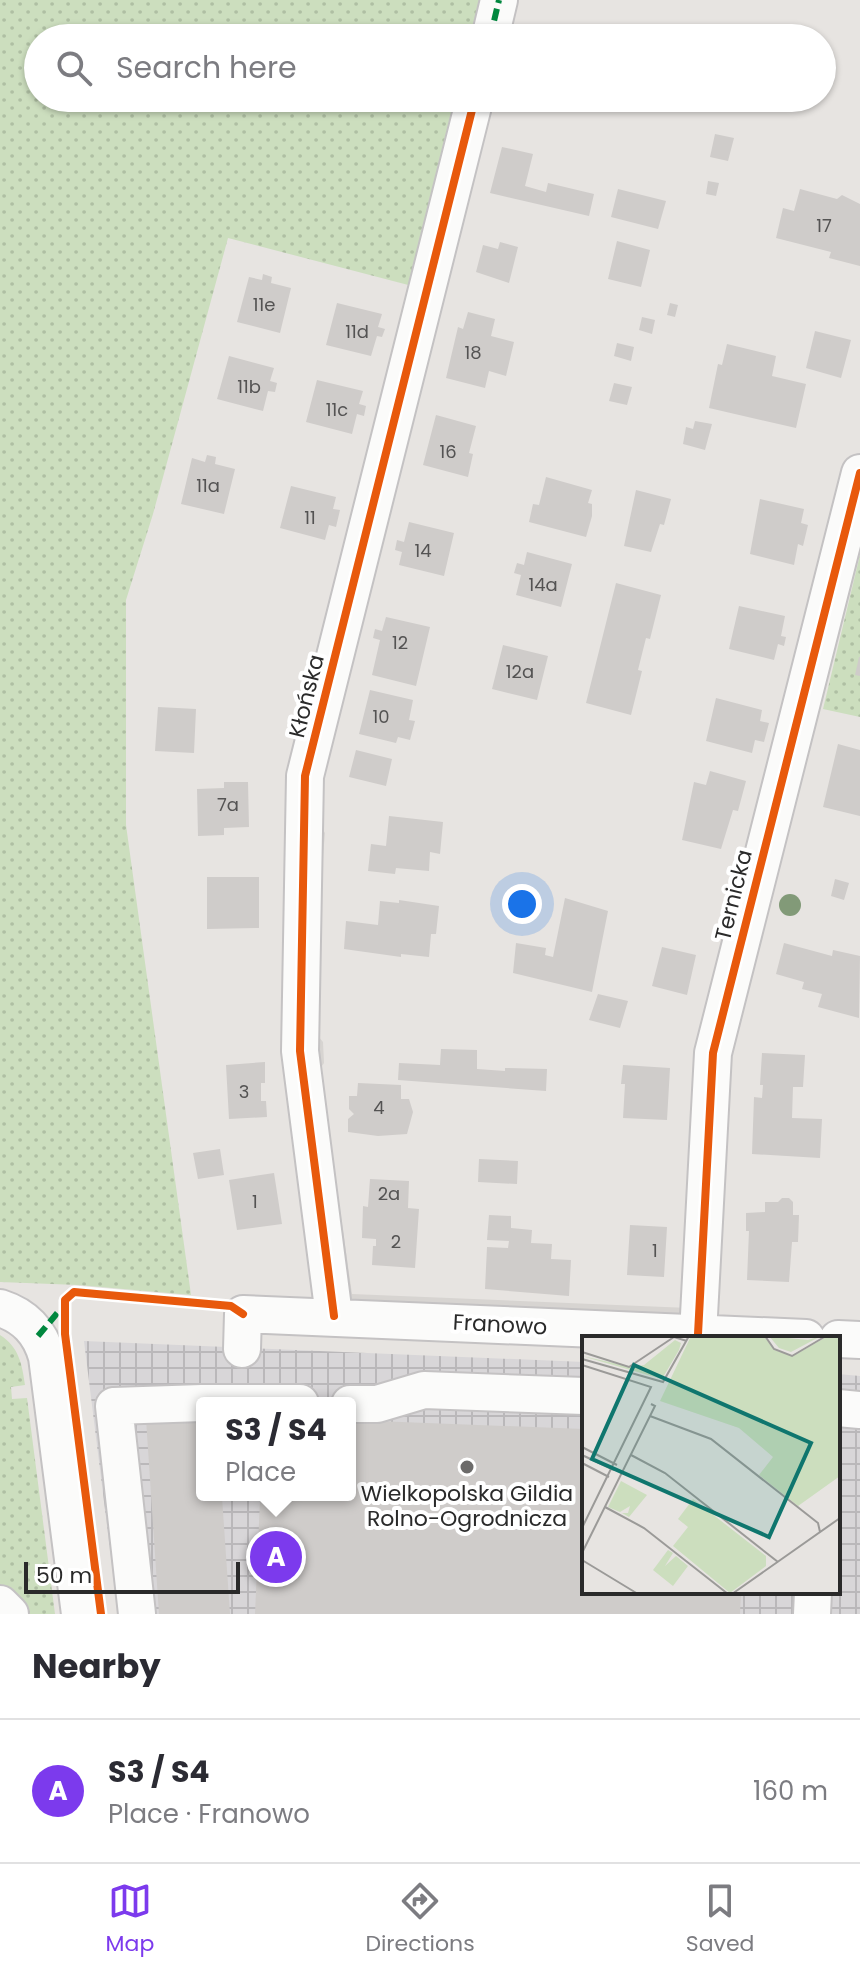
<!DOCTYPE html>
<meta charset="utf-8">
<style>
:root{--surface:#fff;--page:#f2f2f3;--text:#2b2b33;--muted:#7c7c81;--line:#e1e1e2;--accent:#7c3aed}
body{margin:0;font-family:Poppins,sans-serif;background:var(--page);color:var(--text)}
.scale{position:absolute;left:24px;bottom:20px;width:216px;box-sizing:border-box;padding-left:8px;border:4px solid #2a2a2a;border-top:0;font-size:22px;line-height:28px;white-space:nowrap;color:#2a2a2a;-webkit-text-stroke:6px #fff;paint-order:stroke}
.you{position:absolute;left:522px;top:904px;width:28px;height:28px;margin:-20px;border:6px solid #fff;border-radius:50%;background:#1a73e8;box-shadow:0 0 0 12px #1a73e833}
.badge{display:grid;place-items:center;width:52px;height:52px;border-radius:50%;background:var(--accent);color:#fff;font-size:26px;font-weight:700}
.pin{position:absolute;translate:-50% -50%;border:4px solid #fff;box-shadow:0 2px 8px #0006}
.popup{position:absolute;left:196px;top:1397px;width:160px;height:104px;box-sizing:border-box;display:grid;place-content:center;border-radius:8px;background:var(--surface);filter:drop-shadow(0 2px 6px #0005);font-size:26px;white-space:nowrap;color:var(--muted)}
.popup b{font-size:30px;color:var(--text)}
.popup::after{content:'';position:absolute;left:50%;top:100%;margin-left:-16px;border:16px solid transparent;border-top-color:var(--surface)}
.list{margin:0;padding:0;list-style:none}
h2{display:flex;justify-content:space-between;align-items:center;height:104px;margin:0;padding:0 32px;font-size:34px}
h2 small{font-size:26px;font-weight:400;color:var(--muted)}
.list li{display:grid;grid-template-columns:52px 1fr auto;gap:24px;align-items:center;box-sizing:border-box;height:144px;padding:0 32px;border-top:2px solid var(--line)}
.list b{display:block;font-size:30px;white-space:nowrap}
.list p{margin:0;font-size:26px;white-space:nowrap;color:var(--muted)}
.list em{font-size:26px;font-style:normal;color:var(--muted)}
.icon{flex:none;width:44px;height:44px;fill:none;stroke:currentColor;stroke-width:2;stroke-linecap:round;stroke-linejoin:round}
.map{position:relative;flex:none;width:860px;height:1614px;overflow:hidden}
.search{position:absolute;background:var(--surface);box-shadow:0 2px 6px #0004;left:24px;right:24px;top:24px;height:88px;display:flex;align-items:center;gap:20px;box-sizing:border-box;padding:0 28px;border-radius:44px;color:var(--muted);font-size:30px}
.sheet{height:248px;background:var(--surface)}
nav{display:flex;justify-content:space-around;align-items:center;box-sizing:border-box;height:112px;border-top:2px solid var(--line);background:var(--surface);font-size:22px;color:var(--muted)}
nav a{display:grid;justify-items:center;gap:4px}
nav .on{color:var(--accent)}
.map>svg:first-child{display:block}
.industrial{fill:url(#industrial-grid);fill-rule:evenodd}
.grass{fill:url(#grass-dots)}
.plaza{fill:#d7d4d1}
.building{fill:#cfccca}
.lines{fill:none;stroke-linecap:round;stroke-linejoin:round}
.minor-casing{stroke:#c4c2c3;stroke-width:40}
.minor{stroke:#fbfbfa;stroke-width:36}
.quiet{stroke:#00873e;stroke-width:6;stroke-dasharray:12 6;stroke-linecap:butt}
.cycleway-casing{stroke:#fff;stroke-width:13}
.cycleway{stroke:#e8590c;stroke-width:8}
.tree{fill:#829a78}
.poi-dot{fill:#6c6b6a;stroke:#fff;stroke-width:3}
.labels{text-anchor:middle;stroke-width:8;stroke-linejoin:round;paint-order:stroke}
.number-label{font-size:18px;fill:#545353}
.street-label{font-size:22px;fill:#2a2a2a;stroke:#fff}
.poi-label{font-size:22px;fill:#2a2a2a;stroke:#fff}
.inset-road{fill:none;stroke:#9b9a98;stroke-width:2}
.view{fill:#0f766e;fill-opacity:0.15;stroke:#0f766e;stroke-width:4}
.inset-edge{fill:none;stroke:#2a2a2a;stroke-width:4}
</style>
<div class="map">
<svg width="860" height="1614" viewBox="0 0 860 1614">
<defs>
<pattern id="industrial-grid" width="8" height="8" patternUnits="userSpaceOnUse" patternTransform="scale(2)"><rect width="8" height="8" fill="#d8d6d8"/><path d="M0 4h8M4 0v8" fill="none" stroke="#bab8ba"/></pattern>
<pattern id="grass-dots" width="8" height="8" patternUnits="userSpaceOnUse" patternTransform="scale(2)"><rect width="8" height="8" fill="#ccdebe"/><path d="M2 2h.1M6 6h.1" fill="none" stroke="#afbfa3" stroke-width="1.8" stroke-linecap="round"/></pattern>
</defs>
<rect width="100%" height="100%" fill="#e7e4e1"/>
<path class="industrial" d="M84 1341 584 1362V1592H838V1374L860 1376V1614H118ZM202 1403H350V1495H202Z"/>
<path class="grass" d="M0 0H489L479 38H38V98H464L416 287 228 238 153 514 126 600V825L191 1295 78 1285 0 1282Z
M860 555V717L823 709Z
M0 1335C19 1347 22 1364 25 1385L11 1387 12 1399 27 1398 55 1614H23L0 1587Z"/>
<path class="plaza" d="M438 294 445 295 384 538 382 537 373 569 376 570 324 774 322 828 325 833 317 924 318 1036 323 1042 324 1063 320 1069 352 1294 689 1308 685 1316 349 1303 318 1110 317 783Z"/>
<path class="building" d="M692 25 709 29 711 35H707L706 38 690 37Z
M715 134 734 138 728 161 710 157Z
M502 147 533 154 525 186 546 192 548 183 594 194 589 216 490 193Z
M708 181 719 183 716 196 706 194Z
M618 189 666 201 658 229 611 217Z
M800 189 837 199 842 195 860 204V266L829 258 831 252 776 238 783 208 794 211Z
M617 241 650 250 641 287 608 279Z
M500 242 518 247 509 283 476 272 483 245 498 249Z
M263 274 272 277 271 283 291 288 280 333 237 322 249 277 262 280Z
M337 303 382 314 378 327 385 329 382 337 377 336 371 356 326 345Z
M670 303 678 305 675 317 667 315Z
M468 312 495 319 491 336 514 342 506 376 489 371 485 388 446 378 458 327 463 329Z
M642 317 655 320 652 334 639 330Z
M815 331 851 340 841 378 806 368Z
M617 343 634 347 631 361 614 356Z
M727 344 776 356 772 376 806 384 796 428 709 408 718 364 722 365Z
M229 356 274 368 270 381 277 383 275 392 268 391 263 411 217 399Z
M317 380 363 391 359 404 366 406 364 416 357 414 352 434 306 422Z
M614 383 632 387 627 405 609 401Z
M436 415 476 426 469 453 473 454 468 477 423 465Z
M695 421 712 424 705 450 683 444 686 427 693 429Z
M207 455 216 457 215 464 235 469 224 514 181 504 192 458 205 462Z
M546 477 592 490 588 503 592 504V516L586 537 529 522 533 504 539 505Z
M291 486 336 497 333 509 340 510 336 527 329 525 325 540 280 528Z
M636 490 671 499 664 525 660 524 651 552 624 546Z
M760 499 804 509 801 523 808 525 803 546 798 544 794 565 750 554Z
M409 522 454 533 444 576 399 565 402 552 395 550 397 540 404 542Z
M527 552 572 564 561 607 516 595 521 575 514 573 517 563 524 565Z
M616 583 661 595 650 639 646 638 638 670 642 671 631 715 586 703Z
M739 606 785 616 781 636 786 637 784 646 778 644 774 660 729 649Z
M386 617 430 627 416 686 372 675 380 640 373 638 375 629 382 631Z
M503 645 548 656 537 700 492 689Z
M859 657H860V676L855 675Z
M370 690 413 700 409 720 415 721 410 740 398 737 396 743 359 734Z
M716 698 762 710 760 721 769 723 764 742 755 740 752 753 706 741Z
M158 707 196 709 194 753 155 751Z
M838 744 860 750V816L823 807Z
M356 750 392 759 386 786 349 777Z
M710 771 746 781 738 811 733 810 721 849 682 840 694 782 706 785Z
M224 782H248L249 827 224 828V835L198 836 197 789 224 788Z
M389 816 443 822 440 854 430 852 429 871 396 868 395 874 368 871 371 844 386 846Z
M207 877H259V928L207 929Z
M835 879 849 883 844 900 831 896Z
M565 898 608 911 592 992 513 973 516 943 546 948 545 955 553 957Z
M399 900 439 906 436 934H431L429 957 401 954V957L344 949 346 921 378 925 380 901 399 903Z
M784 943 832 956 833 950 860 956 859 1018 818 1007 822 994 802 989 804 982 776 974Z
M662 947 696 955 687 995 652 986Z
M598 994 628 1001 620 1028 589 1020Z
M441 1049 477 1050V1069L505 1071V1068L547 1069 546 1091 398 1080 399 1063 440 1065Z
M762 1053 805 1055 803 1087H793L792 1118 822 1119 820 1158 752 1154 754 1097 762 1098 763 1085H760Z
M265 1062V1083H261V1101H266L267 1117 229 1119 226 1065Z
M623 1065 670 1068 667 1120 623 1118 625 1084H621Z
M358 1083 401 1085V1099H409L413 1112 407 1134 378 1136 348 1132V1119L354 1114 349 1109V1096H357Z
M220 1149 224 1175 198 1179 193 1153Z
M479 1159 518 1161 517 1184 478 1182Z
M274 1173 282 1224 237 1230 229 1180Z
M370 1179 409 1181 408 1208 419 1209 415 1268 372 1265 373 1246H376V1239L362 1238 363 1206 368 1207Z
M782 1198H789L793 1202V1215H799L798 1242H792L789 1282 747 1280 749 1231H746V1213L765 1212V1202H778Z
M489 1215 511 1216V1228L532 1230 531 1243 552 1244 551 1259 571 1260 569 1296 485 1289 487 1247 508 1248 509 1241 487 1240Z
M630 1225 667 1227 664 1277 627 1275Z
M202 1415V1495H350V1420L584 1429V1592H741L740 1614H255L260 1500 222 1497 230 1614H159L146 1419Z"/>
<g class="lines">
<defs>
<path id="minor" d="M490 38 499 0
M0 1308C25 1316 40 1332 47 1357L80 1614
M334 1316 300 1051 305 776 475 98
M698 1334 713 1053 860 473
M838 1339 860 1340
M242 1349 243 1314 806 1338
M203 1403H300
M350 1404H377L424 1390 584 1396
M838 1408 860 1410
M0 1604 10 1614
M137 1614 114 1406 202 1403
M812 1614 813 1592"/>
</defs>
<use href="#minor" class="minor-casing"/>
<use href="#minor" class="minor"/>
<path class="quiet" d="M490 38 499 0
M38 1336 64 1305"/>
<defs>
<path id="cycleway" d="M334 1316 300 1051 305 776 475 98
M698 1334 713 1053 860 473
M101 1614 65 1334V1300L74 1292 231 1306 243 1314"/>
</defs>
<use href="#cycleway" class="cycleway-casing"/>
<use href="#cycleway" class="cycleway"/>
</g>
<circle class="tree" cx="790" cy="905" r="11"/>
<circle class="poi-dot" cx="467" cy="1467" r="8"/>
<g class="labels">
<g class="number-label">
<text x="824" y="232">17</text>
<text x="264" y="311">11e</text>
<text x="357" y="338">11d</text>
<text x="473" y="359">18</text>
<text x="249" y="393">11b</text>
<text x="337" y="416">11c</text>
<text x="448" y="458">16</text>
<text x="208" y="492">11a</text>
<text x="310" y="524">11</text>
<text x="423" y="557">14</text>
<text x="543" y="591">14a</text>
<text x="400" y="649">12</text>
<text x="520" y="678">12a</text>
<text x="381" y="723">10</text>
<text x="228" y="811">7a</text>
<text x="244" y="1098">3</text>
<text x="379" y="1114">4</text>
<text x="389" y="1200">2a</text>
<text x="255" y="1208">1</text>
<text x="396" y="1248">2</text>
<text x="655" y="1257">1</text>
</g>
<g class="street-label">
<text transform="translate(306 696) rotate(-76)" y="8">Kłońska</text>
<text transform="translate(733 895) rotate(-76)" y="8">Ternicka</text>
<text transform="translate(500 1324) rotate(3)" y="8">Franowo</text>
</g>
<g class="poi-label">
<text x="467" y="1501">Wielkopolska Gildia<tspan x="467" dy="25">Rolno-Ogrodnicza</tspan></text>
</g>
</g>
<g transform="translate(582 1336)">
<rect width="258" height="258" fill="#e7e4e1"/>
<path d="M109 0H182L192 14 211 20 246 0H258V140L216 170 177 139 191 121 157 92 78 65ZM187 0 226 4 239 0 209 16 197 12ZM93 4 99 7 97 14 80 43 0 20 50 31 62 29ZM111 163 184 220V230L148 257 91 210 106 191 96 183Z" fill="#ccdebe"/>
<path d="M39 145 65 159 47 181 40 177H46L48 170 38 176 26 171ZM86 214 91 217 83 230 94 220 106 230 91 250 71 234Z" fill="#ccdebe"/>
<path class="inset-road" d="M183 0 192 13 210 20 244 0M0 16 47 31 92 1 105 5M0 23 81 46 107 0M0 29 69 51 0 192M68 80 129 103 236 187 238 196M0 111 35 129M0 119 32 134M49 119 83 137 196 226M0 127 27 141M23 171 62 192 146 258M0 217 73 70 69 68M0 224 56 258M150 258 258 182"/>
<path class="view" d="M52 29 229 107 187 201 10 123Z"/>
<rect width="258" height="258" class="inset-edge"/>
</g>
</svg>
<div class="scale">50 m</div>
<div class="you"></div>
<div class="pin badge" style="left:276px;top:1557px">A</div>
<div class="popup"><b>S3 / S4</b>Place</div>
<div class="search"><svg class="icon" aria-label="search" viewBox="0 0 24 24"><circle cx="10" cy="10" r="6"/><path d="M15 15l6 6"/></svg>Search here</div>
</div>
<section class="sheet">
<h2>Nearby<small></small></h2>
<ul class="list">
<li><span class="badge">A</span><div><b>S3 / S4</b><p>Place · Franowo</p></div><em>160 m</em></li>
</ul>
</section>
<nav>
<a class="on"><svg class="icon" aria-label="map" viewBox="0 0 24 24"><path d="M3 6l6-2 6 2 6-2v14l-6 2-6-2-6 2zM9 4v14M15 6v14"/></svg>Map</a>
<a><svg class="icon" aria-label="directions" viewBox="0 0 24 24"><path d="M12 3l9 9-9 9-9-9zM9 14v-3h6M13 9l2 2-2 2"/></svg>Directions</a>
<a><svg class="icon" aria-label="saved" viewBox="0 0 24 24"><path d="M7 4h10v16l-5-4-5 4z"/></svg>Saved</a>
</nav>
